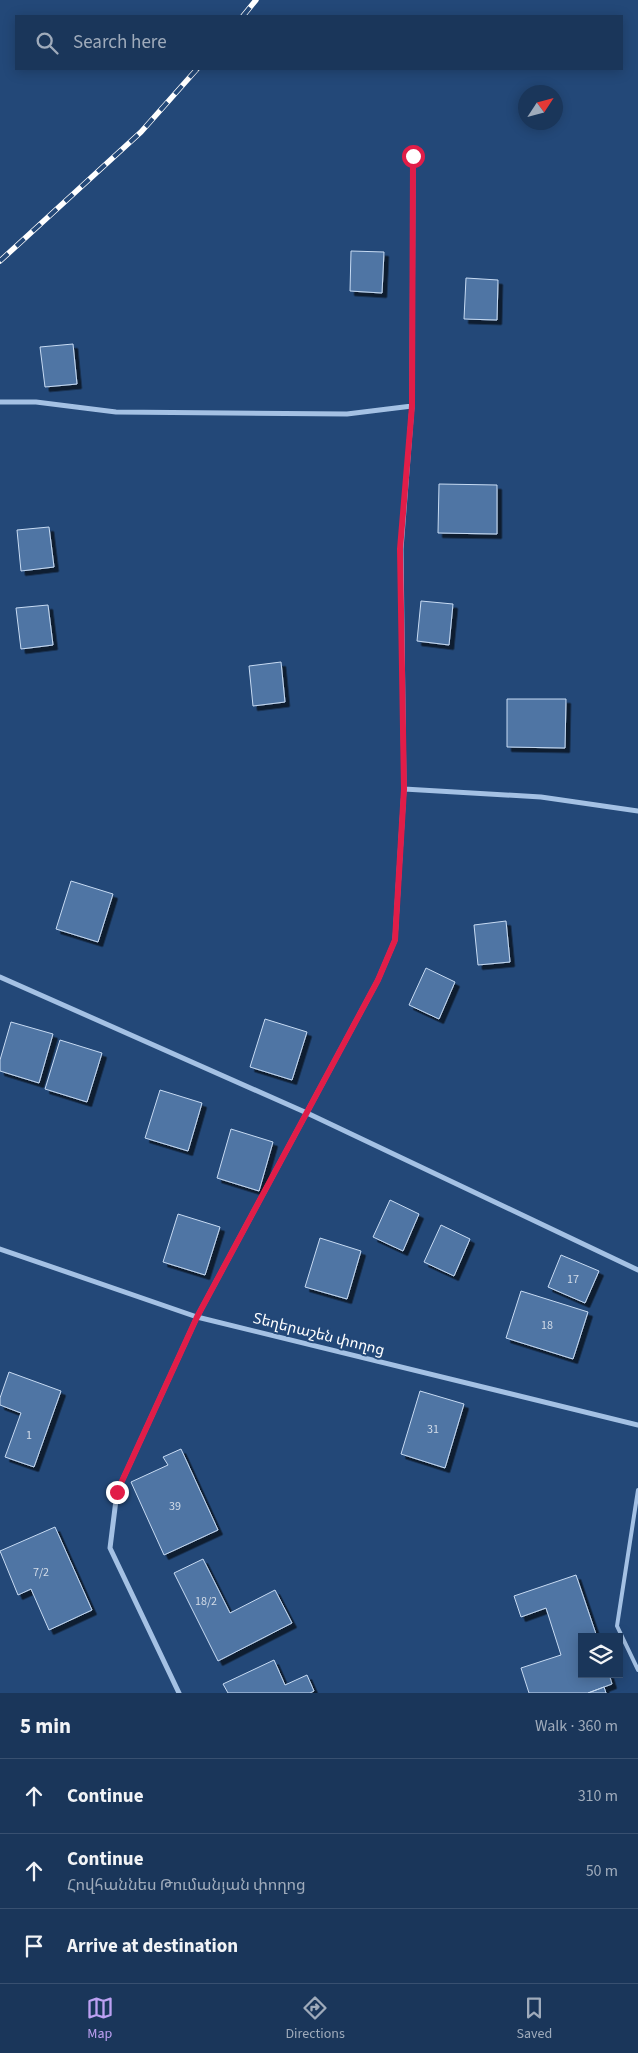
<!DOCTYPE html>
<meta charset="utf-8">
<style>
:root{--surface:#1a365a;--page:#274163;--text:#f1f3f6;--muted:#9fabbb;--line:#385070;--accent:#bca0f2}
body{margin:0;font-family:"Source Sans 3","Noto Sans Armenian",sans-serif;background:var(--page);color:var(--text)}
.controls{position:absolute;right:15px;bottom:15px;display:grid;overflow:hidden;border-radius:0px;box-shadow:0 2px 12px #0003}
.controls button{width:45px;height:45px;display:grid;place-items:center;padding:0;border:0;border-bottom:1px solid var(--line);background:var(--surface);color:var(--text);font:25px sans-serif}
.compass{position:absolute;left:518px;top:85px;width:45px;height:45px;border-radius:50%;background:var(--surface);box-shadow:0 2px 12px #0003;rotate:54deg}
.stop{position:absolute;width:15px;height:15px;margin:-11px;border:4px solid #e11d48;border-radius:50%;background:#fff}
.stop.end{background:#e11d48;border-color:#fff;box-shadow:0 1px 5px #0008}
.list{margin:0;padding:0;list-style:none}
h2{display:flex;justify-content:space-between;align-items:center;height:65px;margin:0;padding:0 20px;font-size:21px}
h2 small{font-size:16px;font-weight:400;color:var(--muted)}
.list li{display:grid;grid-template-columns:32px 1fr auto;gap:15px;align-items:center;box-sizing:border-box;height:75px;padding:0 20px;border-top:1px solid var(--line)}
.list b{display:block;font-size:19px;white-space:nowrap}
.list p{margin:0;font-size:16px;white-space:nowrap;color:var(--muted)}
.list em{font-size:16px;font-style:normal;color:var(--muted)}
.icon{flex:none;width:28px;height:28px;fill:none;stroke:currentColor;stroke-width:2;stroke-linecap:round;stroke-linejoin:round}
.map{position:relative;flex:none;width:638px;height:1693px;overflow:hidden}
.search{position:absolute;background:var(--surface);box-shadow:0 2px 12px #0003;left:15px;right:15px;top:15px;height:55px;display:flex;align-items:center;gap:12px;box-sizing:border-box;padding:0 18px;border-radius:0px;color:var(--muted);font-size:19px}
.sheet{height:290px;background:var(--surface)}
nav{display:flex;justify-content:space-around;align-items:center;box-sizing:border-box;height:70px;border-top:1px solid var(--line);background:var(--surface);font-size:14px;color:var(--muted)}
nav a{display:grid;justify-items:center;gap:2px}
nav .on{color:var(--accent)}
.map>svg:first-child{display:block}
.building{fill:#5075a4;stroke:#c7dbf3;filter:url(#shadow)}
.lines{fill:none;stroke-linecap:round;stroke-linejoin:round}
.lane{stroke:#a4c1e4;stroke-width:4}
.street{stroke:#a4c1e4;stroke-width:5}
.rail-casing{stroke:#fff;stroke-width:5.5}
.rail{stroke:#234878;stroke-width:4;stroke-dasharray:11;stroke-linecap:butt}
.route{stroke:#e11d48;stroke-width:6}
.labels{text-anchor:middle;stroke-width:4;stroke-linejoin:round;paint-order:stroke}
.number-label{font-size:12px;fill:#d3dce8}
.street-label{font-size:15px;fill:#fff;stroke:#234878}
</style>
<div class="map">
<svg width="638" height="1693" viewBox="0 0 638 1693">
<defs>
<filter id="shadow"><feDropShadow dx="4.5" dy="4.5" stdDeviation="0" flood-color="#0009"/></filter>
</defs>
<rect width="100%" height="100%" fill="#234878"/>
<path class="building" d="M351 251 384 252 382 293 350 291Z
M466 278 498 280 497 320 464 319Z
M73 344 77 384 45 387 40 347Z
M439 484 497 485V534L438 533Z
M49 527 54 567 21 571 17 530Z
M421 601 453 604 449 645 417 641Z
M48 605 53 645 21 649 16 608Z
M281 662 285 702 253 706 249 666Z
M507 699H566L565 748 507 747Z
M71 881 113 894 98 942 56 929Z
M506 921 510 962 478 965 474 925Z
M426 968 455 982 439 1019 409 1005Z
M265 1019 307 1032 292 1080 250 1067Z
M11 1022 53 1034 39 1083 0 1071V1060Z
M60 1040 102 1053 87 1102 45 1089Z
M160 1090 202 1103 188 1151 145 1138Z
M231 1129 273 1142 259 1191 217 1178Z
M390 1200 419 1214 403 1251 373 1237Z
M178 1214 220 1227 205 1275 163 1262Z
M441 1225 470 1239 454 1276 424 1262Z
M320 1238 361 1251 347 1299 305 1287Z
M561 1255 599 1271 585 1303 548 1287Z
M521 1291 588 1312 573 1359 506 1338Z
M9 1372 61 1391 34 1467 5 1457 21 1413 0 1405V1398Z
M420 1391 464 1404 445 1468 401 1454Z
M181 1449 218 1530 164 1555 131 1482 168 1465 163 1457Z
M55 1527 92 1610 49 1630 31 1589 18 1595 0 1551Z
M203 1559 230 1613 275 1590 292 1623 218 1661 174 1573Z
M576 1575 597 1637H582V1674H609L612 1684 588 1693H529L521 1668 561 1655 546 1608 521 1617 514 1596Z
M274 1660 285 1685 307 1675 314 1691 310 1693H228L223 1684Z
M604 1687 606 1693H588Z"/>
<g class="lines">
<path class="lane" d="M638 1490 617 1626 638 1670"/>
<path class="street" d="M0 402H36L116 412 347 414 412 406
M404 789 541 797 638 811
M0 977 307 1113 638 1270
M0 1249 197 1317 638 1425
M179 1693 110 1548 117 1492 197 1317 378 980 395 940 404 789 401 549 412 406 413 156"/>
<defs>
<path id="rail" d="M243 16 256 0
M0 261 141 132 197 69"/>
</defs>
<use href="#rail" class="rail-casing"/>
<use href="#rail" class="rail"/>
</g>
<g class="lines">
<path class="route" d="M117 1492 197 1317 378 980 395 940 404 789 400 549 412 406 413 156"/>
</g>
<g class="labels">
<g class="number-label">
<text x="573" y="1283">17</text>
<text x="547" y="1329">18</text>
<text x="433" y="1433">31</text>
<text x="29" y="1439">1</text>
<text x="175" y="1510">39</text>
<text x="41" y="1576">7/2</text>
<text x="206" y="1605">18/2</text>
</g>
<g class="street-label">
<text transform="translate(319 1334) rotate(14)" y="5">Տեղերաշեն փողոց</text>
</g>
</g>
</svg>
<div class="controls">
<button><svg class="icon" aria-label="layers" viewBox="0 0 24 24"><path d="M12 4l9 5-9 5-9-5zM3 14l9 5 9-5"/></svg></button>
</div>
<svg class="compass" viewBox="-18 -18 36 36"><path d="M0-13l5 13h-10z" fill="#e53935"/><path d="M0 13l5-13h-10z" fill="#9fabbb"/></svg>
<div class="stop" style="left:413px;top:156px"></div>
<div class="stop end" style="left:117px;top:1492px"></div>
<div class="search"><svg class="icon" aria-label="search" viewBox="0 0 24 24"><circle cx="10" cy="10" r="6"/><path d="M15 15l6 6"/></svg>Search here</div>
</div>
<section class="sheet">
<h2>5 min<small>Walk · 360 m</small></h2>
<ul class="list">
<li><svg class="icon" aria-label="ahead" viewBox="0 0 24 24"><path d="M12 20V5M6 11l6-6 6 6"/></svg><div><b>Continue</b></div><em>310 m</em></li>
<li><svg class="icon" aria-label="ahead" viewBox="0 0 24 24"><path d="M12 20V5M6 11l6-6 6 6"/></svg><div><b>Continue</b><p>Հովհաննես Թումանյան փողոց</p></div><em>50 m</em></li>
<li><svg class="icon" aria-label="arrive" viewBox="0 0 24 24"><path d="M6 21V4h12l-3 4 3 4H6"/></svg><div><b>Arrive at destination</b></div></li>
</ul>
</section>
<nav>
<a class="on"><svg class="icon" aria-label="map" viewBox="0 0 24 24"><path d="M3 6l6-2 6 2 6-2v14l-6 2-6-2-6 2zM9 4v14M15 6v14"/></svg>Map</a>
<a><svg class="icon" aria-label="directions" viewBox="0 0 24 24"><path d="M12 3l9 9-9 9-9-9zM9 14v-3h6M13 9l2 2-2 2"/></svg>Directions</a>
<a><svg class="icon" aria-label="saved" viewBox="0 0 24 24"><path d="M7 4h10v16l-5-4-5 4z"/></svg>Saved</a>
</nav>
